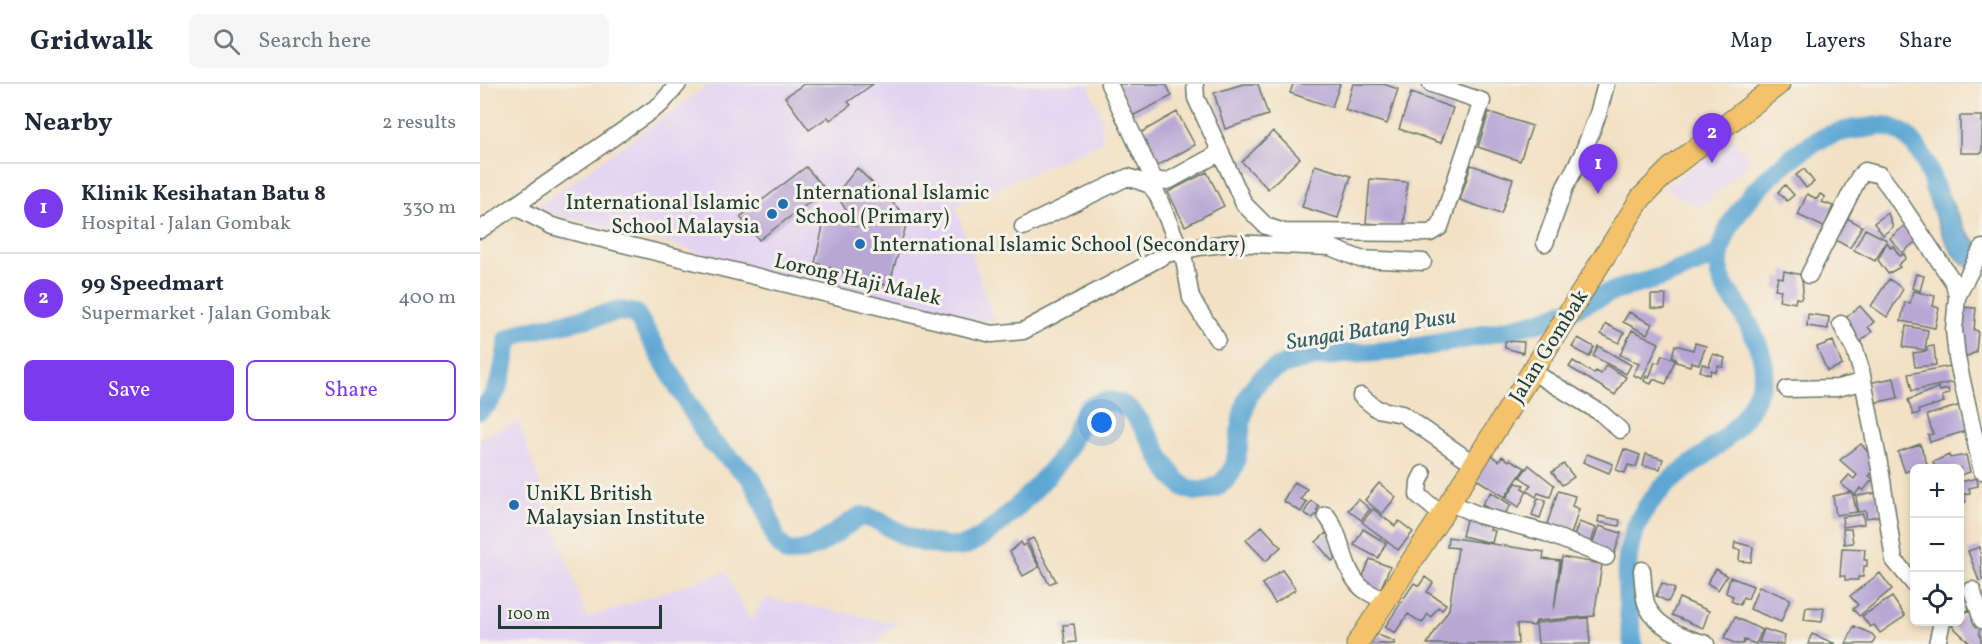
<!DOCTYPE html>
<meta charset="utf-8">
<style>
:root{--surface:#fff;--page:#f6f6f7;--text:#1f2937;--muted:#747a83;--line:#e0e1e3;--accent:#7c3aed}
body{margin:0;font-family:Vollkorn,serif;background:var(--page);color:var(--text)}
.controls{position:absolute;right:18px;bottom:18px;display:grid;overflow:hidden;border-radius:9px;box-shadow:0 3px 9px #0003}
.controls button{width:54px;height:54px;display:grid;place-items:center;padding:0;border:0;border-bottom:2px solid var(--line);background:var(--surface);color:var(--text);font:30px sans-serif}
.scale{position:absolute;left:18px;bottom:15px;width:164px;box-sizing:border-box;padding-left:6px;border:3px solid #1f3d34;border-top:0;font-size:16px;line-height:21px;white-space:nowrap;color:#1f3d34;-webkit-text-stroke:4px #f7f3e8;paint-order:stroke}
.you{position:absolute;left:622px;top:339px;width:21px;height:21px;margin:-15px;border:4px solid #fff;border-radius:50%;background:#1a73e8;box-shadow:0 0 0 9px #1a73e833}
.badge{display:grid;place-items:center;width:39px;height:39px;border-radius:50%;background:var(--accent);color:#fff;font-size:20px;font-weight:700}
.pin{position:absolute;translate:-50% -50px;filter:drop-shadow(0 2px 3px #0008)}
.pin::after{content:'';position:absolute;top:32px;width:21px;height:18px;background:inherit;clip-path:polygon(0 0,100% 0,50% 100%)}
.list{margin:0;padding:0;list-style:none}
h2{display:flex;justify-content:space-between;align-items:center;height:78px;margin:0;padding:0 24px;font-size:26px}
h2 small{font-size:20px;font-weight:400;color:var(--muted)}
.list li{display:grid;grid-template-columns:39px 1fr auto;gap:18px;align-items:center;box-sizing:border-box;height:90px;padding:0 24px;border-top:2px solid var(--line)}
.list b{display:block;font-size:22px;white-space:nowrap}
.list p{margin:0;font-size:20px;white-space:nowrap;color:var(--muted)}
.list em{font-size:20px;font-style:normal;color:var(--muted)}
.actions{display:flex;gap:12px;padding:18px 24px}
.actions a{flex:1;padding:14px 0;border:2px solid var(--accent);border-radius:9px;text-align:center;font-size:21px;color:var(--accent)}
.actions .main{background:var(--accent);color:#fff}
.icon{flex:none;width:33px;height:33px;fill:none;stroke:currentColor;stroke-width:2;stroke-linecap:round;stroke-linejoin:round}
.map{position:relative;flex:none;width:1502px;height:560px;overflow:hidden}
header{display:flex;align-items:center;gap:36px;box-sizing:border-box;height:84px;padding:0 30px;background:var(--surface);border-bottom:2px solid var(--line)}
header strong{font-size:28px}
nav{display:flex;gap:33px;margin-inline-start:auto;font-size:21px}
.search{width:420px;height:54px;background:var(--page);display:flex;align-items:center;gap:15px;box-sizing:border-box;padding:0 21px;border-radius:9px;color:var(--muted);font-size:22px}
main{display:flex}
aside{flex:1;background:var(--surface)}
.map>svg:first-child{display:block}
.built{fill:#e3d3f2}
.water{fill:#5da7d4;stroke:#3e7284;stroke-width:1.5}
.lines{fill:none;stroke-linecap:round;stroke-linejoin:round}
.river{stroke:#5da7d4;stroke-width:20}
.building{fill:#b8a7d5}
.minor-casing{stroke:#697666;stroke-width:19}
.major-casing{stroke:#697666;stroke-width:23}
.minor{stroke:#fff;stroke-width:16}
.major{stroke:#f3c26a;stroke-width:21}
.poi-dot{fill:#1f6fb2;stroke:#f7f3e8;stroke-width:2}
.labels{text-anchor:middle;stroke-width:6;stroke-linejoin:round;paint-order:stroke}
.poi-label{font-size:21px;fill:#1f3d34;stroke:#f7f3e8;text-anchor:start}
.street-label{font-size:21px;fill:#1f3d34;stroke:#f7f3e8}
.water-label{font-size:22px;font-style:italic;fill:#325d64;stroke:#f7f3e8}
</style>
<header>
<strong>Gridwalk</strong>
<div class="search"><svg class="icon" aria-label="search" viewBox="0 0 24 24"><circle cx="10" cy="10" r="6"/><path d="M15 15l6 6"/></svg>Search here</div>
<nav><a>Map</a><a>Layers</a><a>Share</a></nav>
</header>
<main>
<aside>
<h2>Nearby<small>2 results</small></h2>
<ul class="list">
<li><span class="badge">1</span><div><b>Klinik Kesihatan Batu 8</b><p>Hospital · Jalan Gombak</p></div><em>330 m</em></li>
<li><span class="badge">2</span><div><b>99 Speedmart</b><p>Supermarket · Jalan Gombak</p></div><em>400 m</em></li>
</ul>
<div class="actions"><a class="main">Save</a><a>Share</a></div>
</aside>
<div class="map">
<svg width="1502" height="560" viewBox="0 0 1502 560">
<rect width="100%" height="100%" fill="#f7f3e8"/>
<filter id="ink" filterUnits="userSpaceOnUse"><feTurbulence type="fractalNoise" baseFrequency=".0167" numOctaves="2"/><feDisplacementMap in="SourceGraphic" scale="12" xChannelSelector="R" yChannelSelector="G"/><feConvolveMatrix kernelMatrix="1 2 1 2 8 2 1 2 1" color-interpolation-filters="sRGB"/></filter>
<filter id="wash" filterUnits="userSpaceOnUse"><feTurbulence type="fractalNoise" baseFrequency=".008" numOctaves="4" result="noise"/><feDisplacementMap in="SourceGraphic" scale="24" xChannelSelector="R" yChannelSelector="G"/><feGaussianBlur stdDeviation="1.35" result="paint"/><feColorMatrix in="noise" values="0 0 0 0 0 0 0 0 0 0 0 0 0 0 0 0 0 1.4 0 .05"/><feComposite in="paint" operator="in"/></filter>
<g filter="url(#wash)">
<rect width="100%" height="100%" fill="#f2e1c4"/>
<path class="built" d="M230 0H608L622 33V58L475 122 515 239 239 178 209 165 54 125Z
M1251 53 1272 78 1218 124 1186 104Z
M38 337 107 534 245 488 271 538 285 514 418 539 401 553 398 560H0V354Z"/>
<path class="water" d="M1460 94 1483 142 1502 166V191C1464 176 1459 139 1445 105Z"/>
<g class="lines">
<path class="river" d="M0 326C22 311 24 281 28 256L44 248 140 227 156 230 230 357 271 394 284 420 296 456 307 468C341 468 353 447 381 432 401 435 412 446 430 454 442 458 462 462 475 463 502 465 558 402 576 381 589 365 597 344 606 325 611 323 617 319 623 318 675 308 677 428 733 404 779 385 738 312 797 284 833 267 879 271 918 266 961 260 1005 251 1047 241 1079 234 1109 215 1140 205 1155 200 1170 197 1184 192 1203 186 1221 177 1239 170
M1153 560C1142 488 1138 433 1204 386 1227 369 1256 350 1270 324 1276 313 1283 299 1284 286 1284 268 1266 234 1256 219 1248 209 1239 197 1239 183 1237 134 1299 78 1339 56 1352 49 1372 45 1387 44 1392 43 1399 41 1405 42 1442 49 1450 93 1462 123"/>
</g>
<g id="blocks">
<path class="building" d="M324 0H393L368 18 371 21 350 36 348 33 329 46 305 13Z
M637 0H686L692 12 652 32Z
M763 0H778L788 31 745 45 734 9Z
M813 0H860L852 23 810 9Z
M873 0H903L918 5 907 40 865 26Z
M931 9 973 24 961 59 919 45Z
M697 28 715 61 677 82 658 50Z
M1009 28 1052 42 1040 77 998 63Z
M1480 32H1502V69H1480Z
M793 47 820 74 788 105 762 78Z
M835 81 871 92 858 134 822 123Z
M991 81 1033 95 1021 130 980 116Z
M326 83 346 106 279 156 260 133Z
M377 84 428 134 409 202 335 179 345 133 376 142 356 110Z
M1324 85 1334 98 1326 104 1316 91Z
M727 88 744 122 705 142 688 108Z
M890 95 927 98 924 142 886 139Z
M1305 101 1314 111 1307 117 1298 108Z
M1327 110 1337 115 1340 110 1345 113 1342 118 1353 122 1344 143 1318 131Z
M1408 129 1413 143 1403 151 1394 139Z
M1361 131 1382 142 1370 164 1350 153Z
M1428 139 1440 154 1422 169 1410 154Z
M1385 145 1407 156 1395 177 1374 166Z
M1407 158 1411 164 1413 162 1420 172 1424 170 1426 174 1418 181 1420 183 1408 190 1398 176Z
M1304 187 1322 191 1323 208 1321 215 1316 214 1315 219 1299 216 1301 206 1295 205 1298 193 1303 194Z
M1436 190 1444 192 1440 207 1432 204Z
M1409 195 1423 205 1407 233 1391 222Z
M1433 207 1455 212 1453 222 1459 224 1455 244 1421 237 1425 218 1430 219Z
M1171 211H1186L1185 225 1171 224Z
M1380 222 1394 238 1388 243 1392 248 1380 258 1362 237Z
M1479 223 1496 224 1494 246 1498 247 1496 268 1486 273H1479Z
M1149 228 1172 240 1167 250 1143 238Z
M1328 230 1349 233 1348 245 1327 242Z
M1126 240 1144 249 1139 259 1121 250Z
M1426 242 1448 246 1445 266 1423 263Z
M1152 246 1179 259 1162 295 1153 291 1159 280 1140 271Z
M1098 254 1114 263 1109 273 1092 263Z
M1025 257 1044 258 1043 269 1025 264Z
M1353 257 1362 281 1347 287 1337 263Z
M1215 259 1226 262 1219 280 1211 278 1210 282 1196 278V274L1192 273 1195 261 1213 266Z
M1118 262 1151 281 1146 290 1113 272Z
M1454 262 1456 281 1435 283 1433 269 1447 267V263Z
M1233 270 1245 274 1243 283 1238 282 1236 288 1231 286 1230 291 1220 287 1222 280 1229 282Z
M1182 271 1195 276 1186 300 1173 295 1171 300 1164 297 1166 292 1169 294 1175 278 1179 279Z
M1093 277 1114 290 1116 287 1121 290 1126 281 1146 293 1135 311 1089 283Z
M1470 282 1474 298 1432 307 1428 290Z
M1414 294 1418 314 1392 319 1388 299Z
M1459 303 1460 307 1468 305 1469 310 1462 312 1464 318 1439 326 1440 329 1433 331 1428 316Z
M1481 321 1489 346 1450 358 1448 351 1453 350 1447 331Z
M1381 360 1393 374 1396 384 1389 392 1393 395 1383 407 1380 404 1375 411 1361 400 1369 391 1374 395 1377 391 1360 376Z
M1440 360 1447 380 1425 388 1418 368Z
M1144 365 1160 371 1156 383 1148 381 1145 389 1136 386Z
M1107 370 1133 380 1129 389 1103 378Z
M1166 370 1183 375 1180 385 1163 382Z
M1011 371 1019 377 1022 372 1029 377 1030 375 1045 384 1025 413 993 393Z
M1469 371 1470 374 1486 371 1490 388 1480 391V384H1455L1453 378Z
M1084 380 1094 393 1082 401 1072 388Z
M1049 381 1074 401 1070 413 1058 409 1056 413 1047 407 1051 401 1040 393Z
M1497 394 1498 402 1489 404 1490 409 1484 410 1486 418 1480 419V398Z
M814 398 827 405 821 415 827 418 821 428 803 417Z
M899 399 916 413 902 430 885 416Z
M1036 399 1044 401 1042 404 1047 407 1039 423 1026 414Z
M1078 407 1095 412 1092 422 1099 425 1091 451 1066 443Z
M1011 408 1031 421 1022 434 1002 420Z
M1372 408 1377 428 1356 431 1353 412Z
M1397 409 1400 432 1386 434V427L1378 428 1376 412Z
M1058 414 1066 416 1060 434 1052 431Z
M878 415 890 425 881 436 868 426Z
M831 417 839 422 836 427 839 428 832 434 824 429Z
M893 425 915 442 919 437 933 448 918 466 882 438Z
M1383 430 1384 440 1363 443 1362 433Z
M987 432 1012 438 1010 446 1015 447 1012 459 982 452Z
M1119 432 1140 436 1139 442 1118 438Z
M1099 438 1116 444 1110 461 1093 455Z
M782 442 801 463 786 477 766 456Z
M1119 442 1141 449 1134 471 1111 463Z
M883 445 906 459 898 474 874 461Z
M1363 445H1371L1373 459 1364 460Z
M846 449 863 469 852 477 836 458Z
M968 453 1064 468 1063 475 1080 477 1074 526 1082 473 1122 480 1114 532 1056 537 1054 542 1037 540 1038 560H947L969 525 978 464 967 463Z
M553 454 576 497 569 500 547 457Z
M541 458 543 462 546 460 559 483 543 492 530 468Z
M1255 458 1273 463 1271 478 1259 477 1260 466 1254 465Z
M1500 463 1502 496 1499 497 1488 467Z
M1362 464 1385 465 1384 476H1387V482H1384L1383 493H1378V496H1365V492H1360Z
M890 475 910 483 900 506 881 497Z
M1236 485 1247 492 1238 506 1227 499Z
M802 486 816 505 795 519 782 500Z
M1400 489 1412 505 1379 532 1373 525 1378 521 1370 512Z
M945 493 953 499 947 508 966 520 962 526 958 523 951 533 948 530 942 539 928 530 915 549 905 543 934 499 939 502Z
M1250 493 1273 502 1268 515 1263 513 1260 521 1251 517 1253 512 1246 509Z
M1182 499 1195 505 1188 518 1176 512Z
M1279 502 1310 515 1301 538 1270 525Z
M1412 513 1425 532 1400 549 1394 541 1390 543 1382 532Z
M1199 514 1229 527 1223 544 1192 531Z
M1326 523 1344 524 1342 538 1324 536Z
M1488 526 1502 539 1499 548 1502 560H1491L1472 542Z
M1255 533 1282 546 1276 560 1264 556 1263 560H1256L1244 554Z
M1108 534 1110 560H1058L1056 539Z
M594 540 596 558 585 559 583 541Z
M1374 542 1392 550 1395 554 1393 560H1366Z
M1284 545 1305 552 1303 560 1279 559Z
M894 549 915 558 914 560H884Z
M1332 550 1356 560H1328Z"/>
</g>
</g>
<g filter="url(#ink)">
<use href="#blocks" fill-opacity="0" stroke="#697666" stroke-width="1.5"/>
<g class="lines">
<defs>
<path id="minor" d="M629 0 673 94 682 98 690 96 741 68
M715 0 716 14 764 120 786 142 804 148 950 149 960 143 1002 17 951 0
M34 122 72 142 102 150 512 250 543 247 687 170 719 163 750 159 850 163 880 175 943 178
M543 143 648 93 670 101 677 110 704 175 711 214 737 255
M0 146 181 20 198 0
M1065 159 1085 103 1102 71 1118 30 1126 0
M1329 191 1379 93 1385 87 1400 91 1410 104 1474 199 1477 213 1474 246 1477 274 1502 387
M1477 213 1502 164
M1361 240 1375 266 1381 286 1401 390 1414 476 1434 500
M1053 288 1121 329 1140 346
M1307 305 1357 304 1383 298
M881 312 897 325 922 330 994 380
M943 390 939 398 938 411 962 431
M970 419 999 431 1066 449 1126 473
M846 431C863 451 862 485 881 503 887 509 898 513 906 517
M1162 486C1163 496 1163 508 1166 519 1173 542 1205 554 1226 560
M1492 506 1502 536
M1457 560 1462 538"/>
<path id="major" d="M877 560 962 431 1161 114 1192 83 1299 0"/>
</defs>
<use href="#minor" class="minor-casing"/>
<use href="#major" class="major-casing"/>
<use href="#minor" class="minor"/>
<use href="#major" class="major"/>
</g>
</g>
<g class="poi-dot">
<circle cx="303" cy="120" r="6"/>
<circle cx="292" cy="130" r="6"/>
<circle cx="380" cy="160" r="6"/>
<circle cx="34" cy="421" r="6"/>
</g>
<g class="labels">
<g class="poi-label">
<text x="315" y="115">International Islamic<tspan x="315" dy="24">School (Primary)</tspan></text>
<text x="280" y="125" text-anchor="end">International Islamic<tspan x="280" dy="24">School Malaysia</tspan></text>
<text x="392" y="167">International Islamic School (Secondary)</text>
<text x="46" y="416">UniKL British<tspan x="46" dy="24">Malaysian Institute</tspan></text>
</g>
<g class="street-label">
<text transform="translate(378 195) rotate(13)" y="7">Lorong Haji Malek</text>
<text transform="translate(1068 262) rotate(-58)" y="7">Jalan Gombak</text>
</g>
<g class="water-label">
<text transform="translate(891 244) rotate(-9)" y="8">Sungai Batang Pusu</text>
</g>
</g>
</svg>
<div class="controls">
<button>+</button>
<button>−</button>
<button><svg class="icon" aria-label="locate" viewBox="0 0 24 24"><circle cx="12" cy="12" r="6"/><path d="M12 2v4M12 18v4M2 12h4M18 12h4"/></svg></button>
</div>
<div class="scale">100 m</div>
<div class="you"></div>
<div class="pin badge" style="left:1118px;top:110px">1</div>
<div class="pin badge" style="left:1232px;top:79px">2</div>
</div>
</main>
